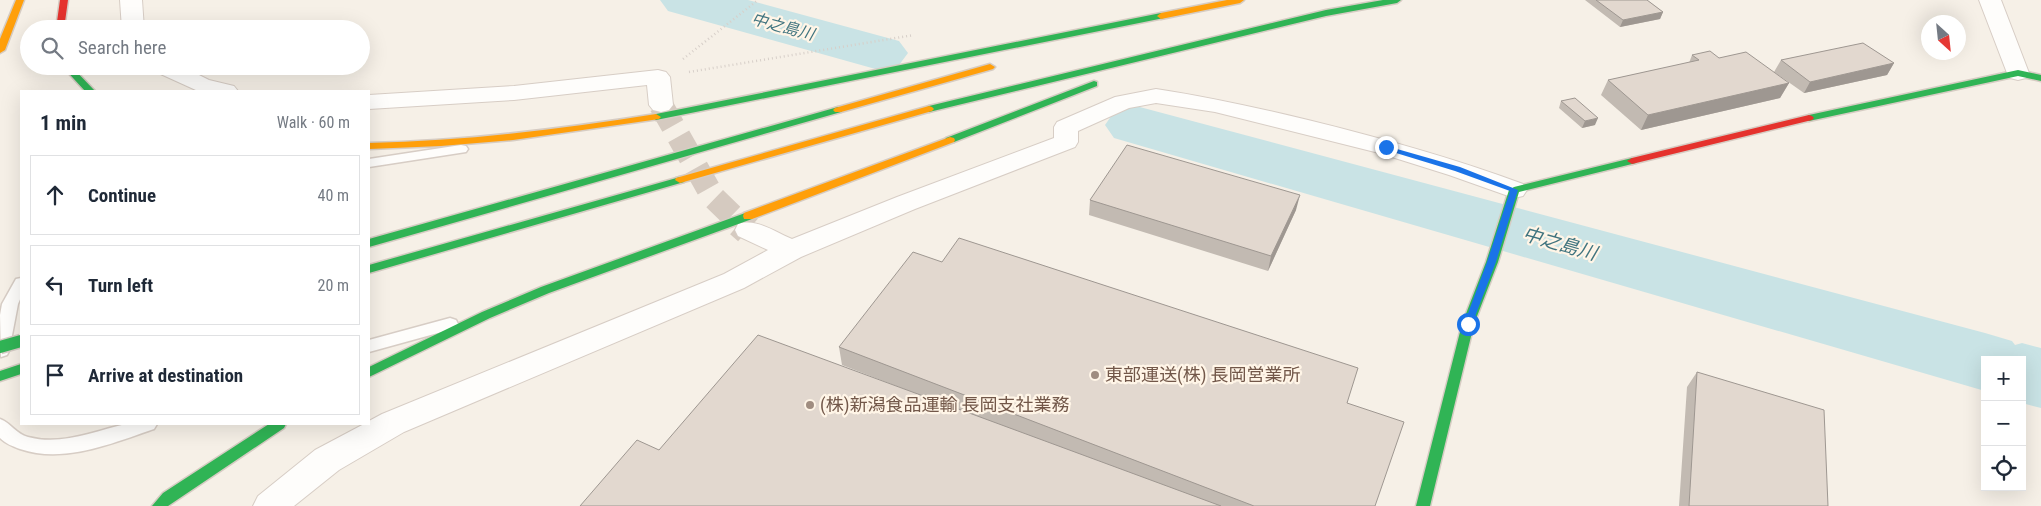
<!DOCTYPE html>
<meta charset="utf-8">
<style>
:root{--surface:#fff;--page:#f6f6f7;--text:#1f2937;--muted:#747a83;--line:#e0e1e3}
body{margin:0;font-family:"Roboto Condensed","Noto Sans JP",sans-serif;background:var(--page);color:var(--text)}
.controls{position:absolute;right:15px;bottom:15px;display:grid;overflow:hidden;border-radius:0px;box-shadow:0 5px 20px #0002}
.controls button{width:45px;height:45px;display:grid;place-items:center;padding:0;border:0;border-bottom:1px solid var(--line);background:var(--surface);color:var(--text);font:25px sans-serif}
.compass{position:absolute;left:1921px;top:15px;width:45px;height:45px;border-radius:50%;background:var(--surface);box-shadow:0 5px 20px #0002;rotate:153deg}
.stop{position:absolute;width:15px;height:15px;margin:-11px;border:4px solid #1a73e8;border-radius:50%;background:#fff}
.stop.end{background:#1a73e8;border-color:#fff;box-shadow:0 1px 5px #0008}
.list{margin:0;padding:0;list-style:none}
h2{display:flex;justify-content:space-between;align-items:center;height:65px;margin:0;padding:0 20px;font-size:21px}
h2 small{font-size:16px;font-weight:400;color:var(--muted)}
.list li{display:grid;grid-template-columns:32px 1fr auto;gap:15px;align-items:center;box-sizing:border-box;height:80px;margin:0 10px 10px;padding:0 10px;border:1px solid var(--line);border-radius:0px}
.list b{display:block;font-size:19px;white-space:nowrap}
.list em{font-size:16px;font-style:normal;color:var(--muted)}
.icon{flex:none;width:28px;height:28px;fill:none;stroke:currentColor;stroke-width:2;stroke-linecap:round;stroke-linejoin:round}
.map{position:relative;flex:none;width:2041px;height:506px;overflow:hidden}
.search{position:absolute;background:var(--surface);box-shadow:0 5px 20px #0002;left:20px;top:20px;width:350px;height:55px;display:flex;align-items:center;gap:12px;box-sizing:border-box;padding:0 18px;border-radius:28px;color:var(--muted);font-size:19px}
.panel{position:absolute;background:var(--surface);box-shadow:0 5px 20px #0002;left:20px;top:90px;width:350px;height:335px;border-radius:0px}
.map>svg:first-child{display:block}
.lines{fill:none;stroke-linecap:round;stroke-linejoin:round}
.river{fill:#c9e3e5;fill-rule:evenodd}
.street-tunnel-far1{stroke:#d5cac0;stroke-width:24;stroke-dasharray:24 12;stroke-linecap:butt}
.street-tunnel{stroke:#d5cac0;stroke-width:30;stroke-dasharray:30 15;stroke-linecap:butt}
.lane-casing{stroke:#d7cdc5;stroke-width:3}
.street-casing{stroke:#d7cdc5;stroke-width:2}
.fast-casing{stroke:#d6ccc3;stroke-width:3}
.slow-casing{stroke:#d6ccc3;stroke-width:3}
.jam-casing{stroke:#d6ccc3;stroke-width:3}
.path{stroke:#d7cfc9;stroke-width:2.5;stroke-dasharray:1 3;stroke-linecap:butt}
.lane{fill:#fefdfb;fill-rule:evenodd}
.street{fill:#fefdfb;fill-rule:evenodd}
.fast{fill:#30b455;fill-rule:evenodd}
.slow{fill:#ff9f0a;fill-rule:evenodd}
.jam{fill:#e5322d;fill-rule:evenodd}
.fast-bridge-casing{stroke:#d5cbc4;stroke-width:15;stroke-linecap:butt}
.fast-bridge{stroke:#30b455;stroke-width:12}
.wall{fill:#c2bab2}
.shaded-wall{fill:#9e9791}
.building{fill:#e2d8cf;stroke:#9e9791}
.route{fill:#1a73e8}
.poi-dot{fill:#a08d80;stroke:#fff5e7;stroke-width:2}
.labels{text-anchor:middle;stroke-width:4.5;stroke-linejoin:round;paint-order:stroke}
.far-water-label{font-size:16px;font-style:italic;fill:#40747f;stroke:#fff5e7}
.poi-label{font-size:18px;fill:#725749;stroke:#fff5e7;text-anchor:start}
.water-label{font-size:19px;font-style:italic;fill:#40747f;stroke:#fff5e7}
</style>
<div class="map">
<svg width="2041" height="506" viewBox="0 0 2041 506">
<rect width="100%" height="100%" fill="#f6f0e7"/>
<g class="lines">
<path class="river" d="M660 0H748L899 41 908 53 899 65 879 70 668 11Z
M1136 106 1985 333 2012 341 2015 345 2022 343 2041 348V408L2022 403V360H1985V391L1114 138 1105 125 1114 112Z"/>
<path class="street-tunnel-far1" d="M661 105 713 197 741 224"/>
<path class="street-tunnel" d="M740 223 748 230"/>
<defs>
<path id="lane" d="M461 145 466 146 468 149 466 152 369 167V159Z
M21 278V297L18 304 9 351 7 355 1 357 0 315 2 304 16 279Z
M450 318 456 320 458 324 456 328 369 352V340Z
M0 419C11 423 16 434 28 437 62 446 94 431 126 424 135 422 148 423 157 424L154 429C113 443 64 464 20 449 12 446 6 444 0 438Z"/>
<path id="street" d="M120 0H142L144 29H122Z
M1979 0H2001L2029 73 2026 78 2018 80 2010 78 2007 73Z
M151 66H181L209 80 234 86 238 91H198L154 71Z
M658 70 666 72 670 77 673 105 669 110 661 112 653 110 649 105 647 85 514 100 369 109V95L514 86Z
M1156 89C1208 97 1258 108 1308 120 1381 138 1453 158 1523 184L1527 190 1523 196 1514 198 1449 175 1379 153 1215 112 1156 103 1129 108 1078 131V142L1075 147 915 209 801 257 744 288 404 432 339 470 294 506H253L258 496 315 450 364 424H369V421L382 414 724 274 768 250 738 236 735 230 738 224C757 218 775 232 792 239L897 197 1054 138V127L1057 122 1115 97Z"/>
<path id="fast" d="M1383 0H1401L1397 3 1326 16 929 112 924 109 929 106 1326 10Z
M1161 13 1164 14V18L656 120 651 117 656 114Z
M62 66H71L95 91H85Z
M2018 70 2041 75V81L2018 76 1809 121 1804 118 1809 115Z
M1094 81 1097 82V86L954 142H946L945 140 946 138Z
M838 107 841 108 843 110 841 112 369 247V239Z
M1632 158 1636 159 1637 161 1636 163 1519 192 1498 262 1474 324 1430 506H1416L1462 324 1486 262 1509 190 1514 187Z
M680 177 684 178 685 180 684 182 369 273V265Z
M748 212 752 213 753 216 752 219 549 293 490 318 369 377V367L482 312 541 287Z
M21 364V374L0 381V371Z
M269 424H286L284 428 168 506H152L163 493Z"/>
<path id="slow" d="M16 0H24L5 50 0 53V39Z
M1227 0H1244L1240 3 1161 19 1157 16 1161 13Z
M990 64 995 67 993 69 841 112H835L833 110 835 108Z
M929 106 932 107 934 109 932 111 680 183 675 180 676 178Z
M656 114 661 117 659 119 513 140 441 146 369 149V143C466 141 561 129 656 114Z
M950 137 954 138 955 140 954 142 752 219H744L743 216 744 213Z"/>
<path id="jam" d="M60 0H68L64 29H56Z
M1809 115 1812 116 1814 118 1812 120 1632 164 1627 161 1632 158Z"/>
</defs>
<use href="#lane" class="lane-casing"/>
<use href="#street" class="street-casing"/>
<use href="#fast" class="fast-casing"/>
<use href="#slow" class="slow-casing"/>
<use href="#jam" class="jam-casing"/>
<path class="path" d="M683 59 758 0
M689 72 914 35"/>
<use href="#lane" class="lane"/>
<use href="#street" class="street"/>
<use href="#fast" class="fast"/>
<use href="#slow" class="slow"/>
<use href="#jam" class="jam"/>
<defs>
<path id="fast-bridge" d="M0 347 21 341"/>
</defs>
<use href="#fast-bridge" class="fast-bridge-casing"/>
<use href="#fast-bridge" class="fast-bridge"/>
</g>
<path class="wall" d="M1585 0H1647L1663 12 1660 19 1620 27Z
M1692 55 1719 58 1789 83 1780 98 1641 130 1601 95 1608 80 1689 63Z
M1781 60 1894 63 1887 75 1804 93 1774 72Z
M1561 101 1595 125 1582 128 1559 108Z
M1090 200 1296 210 1268 271 1089 215Z
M839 347 1347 403 1375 506H580L659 450 935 401 842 365Z
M1697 372 1828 506H1679L1687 387Z"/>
<path class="shaded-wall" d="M1663 12 1660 19 1620 27 1623 20Z
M1894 63 1887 75 1804 93 1810 82Z
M1789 83 1780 98 1641 130 1648 115Z
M1598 118 1595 125 1582 128 1585 121Z
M1300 195 1296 210 1268 271 1271 256Z"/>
<path class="building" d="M1596 0H1647L1663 12 1623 20Z
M1863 43 1894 63 1810 82 1781 60Z
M1710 51 1719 58 1746 52 1789 83 1648 115 1608 80 1699 60 1692 55Z
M1575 98 1598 118 1585 121 1561 101Z
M1127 145 1300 195 1271 256 1090 200Z
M959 238 1358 368 1347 403 1404 422 1375 506H1254L839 347 913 252 942 262Z
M758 335 1221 506H580L637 440 659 450Z
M1697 372 1824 410 1828 506H1689Z"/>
<path class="route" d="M1383 145 1460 167 1518 190 1496 262 1471 327H1468L1464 324 1487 262 1510 191 1455 171 1383 149Z"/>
<g class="poi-dot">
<circle cx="1095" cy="375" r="5"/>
<circle cx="810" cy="405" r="5"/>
</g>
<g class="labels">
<g class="far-water-label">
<text transform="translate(783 26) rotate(15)" y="6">中之島川</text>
</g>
<g class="poi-label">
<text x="1105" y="381">東部運送(株) 長岡営業所</text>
<text x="820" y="411">(株)新潟食品運輸 長岡支社業務</text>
</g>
<g class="water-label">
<text transform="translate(1560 243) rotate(16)" y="7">中之島川</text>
</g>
</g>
</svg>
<div class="controls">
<button>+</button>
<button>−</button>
<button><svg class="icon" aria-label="locate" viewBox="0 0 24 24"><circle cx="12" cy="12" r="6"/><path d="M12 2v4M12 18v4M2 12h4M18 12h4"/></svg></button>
</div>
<svg class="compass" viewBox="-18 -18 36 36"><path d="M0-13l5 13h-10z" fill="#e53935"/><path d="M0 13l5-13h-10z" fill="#747a83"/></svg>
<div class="stop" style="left:1468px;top:324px"></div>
<div class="stop end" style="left:1386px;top:147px"></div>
<div class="search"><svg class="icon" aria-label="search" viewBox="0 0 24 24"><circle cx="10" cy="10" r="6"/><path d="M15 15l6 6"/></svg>Search here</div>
<section class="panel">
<h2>1 min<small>Walk · 60 m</small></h2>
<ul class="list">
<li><svg class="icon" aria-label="ahead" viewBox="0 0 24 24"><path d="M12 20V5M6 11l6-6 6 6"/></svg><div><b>Continue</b></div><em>40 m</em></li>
<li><svg class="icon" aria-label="left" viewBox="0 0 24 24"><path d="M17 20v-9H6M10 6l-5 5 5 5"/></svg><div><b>Turn left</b></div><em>20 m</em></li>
<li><svg class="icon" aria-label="arrive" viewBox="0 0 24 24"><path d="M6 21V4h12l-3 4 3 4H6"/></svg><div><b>Arrive at destination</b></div></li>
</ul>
</section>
</div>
